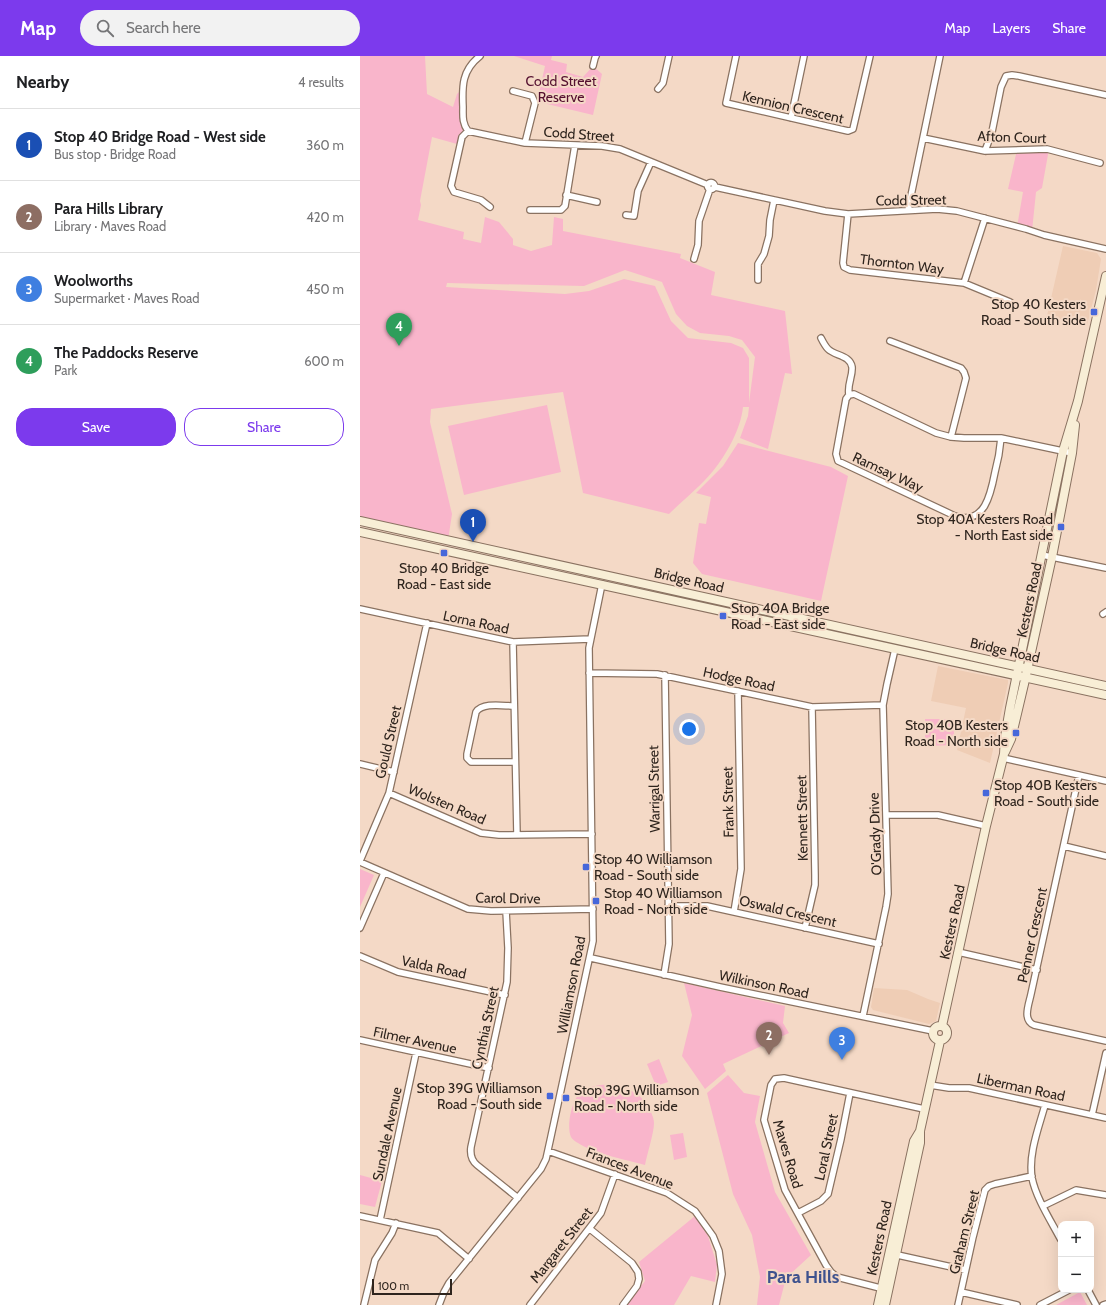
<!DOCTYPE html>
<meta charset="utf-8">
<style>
:root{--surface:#fff;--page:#f2f2f2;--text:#202124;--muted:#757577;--line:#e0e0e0;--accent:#7c3aed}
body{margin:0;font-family:Cabin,sans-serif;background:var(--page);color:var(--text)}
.controls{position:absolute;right:12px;bottom:12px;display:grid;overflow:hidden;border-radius:8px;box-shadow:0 4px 16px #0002}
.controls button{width:36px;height:36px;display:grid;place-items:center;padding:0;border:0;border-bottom:1px solid var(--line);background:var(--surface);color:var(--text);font:20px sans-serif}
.scale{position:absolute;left:12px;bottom:10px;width:80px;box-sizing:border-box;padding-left:4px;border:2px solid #2e241d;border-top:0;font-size:11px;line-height:14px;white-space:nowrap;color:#2e241d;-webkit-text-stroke:3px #f4d9c6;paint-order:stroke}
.you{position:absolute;left:329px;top:673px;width:14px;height:14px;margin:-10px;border:3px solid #fff;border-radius:50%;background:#1a73e8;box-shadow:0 0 0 6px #1a73e833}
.badge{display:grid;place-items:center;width:26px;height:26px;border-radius:50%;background:var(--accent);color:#fff;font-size:13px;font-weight:700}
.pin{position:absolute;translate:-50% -33px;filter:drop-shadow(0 1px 2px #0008)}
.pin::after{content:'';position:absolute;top:21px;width:14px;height:12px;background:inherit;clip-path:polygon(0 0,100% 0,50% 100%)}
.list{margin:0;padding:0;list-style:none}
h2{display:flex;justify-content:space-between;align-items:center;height:52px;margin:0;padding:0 16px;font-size:17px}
h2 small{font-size:13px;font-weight:400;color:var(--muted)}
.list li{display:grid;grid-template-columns:26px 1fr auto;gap:12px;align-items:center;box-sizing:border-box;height:72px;padding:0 16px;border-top:1px solid var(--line)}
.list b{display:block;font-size:15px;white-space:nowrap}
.list p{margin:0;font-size:13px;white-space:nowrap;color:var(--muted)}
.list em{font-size:13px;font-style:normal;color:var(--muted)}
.actions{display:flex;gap:8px;padding:12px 16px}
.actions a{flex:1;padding:9px 0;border:1px solid var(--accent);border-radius:16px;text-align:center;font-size:14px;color:var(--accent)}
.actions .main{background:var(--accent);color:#fff}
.icon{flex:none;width:22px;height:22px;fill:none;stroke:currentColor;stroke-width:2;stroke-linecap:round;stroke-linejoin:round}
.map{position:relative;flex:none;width:746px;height:1249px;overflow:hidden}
header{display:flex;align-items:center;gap:24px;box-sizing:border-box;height:56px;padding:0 20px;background:var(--accent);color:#fff}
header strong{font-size:19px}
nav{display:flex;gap:22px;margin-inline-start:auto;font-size:14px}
.search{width:280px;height:36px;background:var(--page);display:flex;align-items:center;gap:10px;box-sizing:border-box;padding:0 14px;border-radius:22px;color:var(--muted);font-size:15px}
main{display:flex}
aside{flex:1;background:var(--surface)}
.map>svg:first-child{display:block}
.built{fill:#efcdb5}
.green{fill:#f9b5cb;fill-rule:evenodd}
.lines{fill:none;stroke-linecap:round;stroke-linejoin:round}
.minor-casing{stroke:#8a7261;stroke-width:8}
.secondary-casing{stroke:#8a7261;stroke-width:10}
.minor{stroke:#fff;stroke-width:5.5}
.secondary{stroke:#f8eed6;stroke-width:8}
.poi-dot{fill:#4667da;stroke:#f4d9c6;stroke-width:1.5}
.labels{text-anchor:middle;stroke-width:4;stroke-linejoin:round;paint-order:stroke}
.park-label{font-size:14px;fill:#540f2f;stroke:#f4d9c6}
.street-label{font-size:14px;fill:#2e241d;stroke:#f4d9c6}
.poi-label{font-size:14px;fill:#2e241d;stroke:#f4d9c6;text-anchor:start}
.district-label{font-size:18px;font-weight:bold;fill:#3e528e;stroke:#f4d9c6}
</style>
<header>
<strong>Map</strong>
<div class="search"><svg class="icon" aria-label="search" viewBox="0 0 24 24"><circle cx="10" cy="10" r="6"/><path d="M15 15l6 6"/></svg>Search here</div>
<nav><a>Map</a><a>Layers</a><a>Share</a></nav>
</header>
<main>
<aside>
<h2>Nearby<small>4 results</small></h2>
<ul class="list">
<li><span class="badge" style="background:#1a4fb4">1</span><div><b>Stop 40 Bridge Road - West side</b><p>Bus stop · Bridge Road</p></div><em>360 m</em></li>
<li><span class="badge" style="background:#8d6e63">2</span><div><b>Para Hills Library</b><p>Library · Maves Road</p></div><em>420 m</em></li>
<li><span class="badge" style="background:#3f7fe0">3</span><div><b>Woolworths</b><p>Supermarket · Maves Road</p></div><em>450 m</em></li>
<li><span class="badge" style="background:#2e9e5b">4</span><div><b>The Paddocks Reserve</b><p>Park</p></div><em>600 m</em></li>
</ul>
<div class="actions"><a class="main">Save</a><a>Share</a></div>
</aside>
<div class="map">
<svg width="746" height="1249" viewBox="0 0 746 1249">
<rect width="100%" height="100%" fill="#f4d9c6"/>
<path class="built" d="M703 190 737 197 741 203 736 234 727 269 687 260Z
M578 610 648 624V627L630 707 597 694 606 652 571 645Z
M514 932 547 934 568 943 580 947 576 965 569 968 513 954 511 951Z"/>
<path class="green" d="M0 0H65L67 38 93 51 97 38 99 36 103 74 97 88 72 81 60 145 61 149 58 164 104 176 103 183 121 187 125 161 139 166 153 183V189L171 195 192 189 194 161 203 163V175L321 198 320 202 355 216 351 239 425 255 432 318 425 317 408 393 380 382 388 360 389 351H383C381 372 367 398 353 415 341 430 323 444 309 458L223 437 203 336 71 353 70 366 92 458 88 484 0 465ZM265 214 302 226 316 258 327 270 340 277 369 280 382 284 395 301 389 347V302L383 292 371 287 328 282 311 265 295 230 264 223 229 235 205 238 86 231 87 227 224 230Z
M154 0H192L191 4 207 8 206 16 223 21 233 10 242 18 233 59 183 47 182 40 179 37 185 10Z
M689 93 682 132 676 136 672 175 657 171 663 136 648 133 657 94Z
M187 349 201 416 104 439 88 370Z
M378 387 471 411 488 420 461 545 342 518 333 507 339 467 346 468 351 441 336 437 363 410Z
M565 663H593L595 689 565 690Z
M0 813 14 819 0 851Z
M324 927 425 950 423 967 429 977 363 1008 366 1015 345 1033 322 1000 332 959Z
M299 1003 308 1026 296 1030 287 1008Z
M368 1019 384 1037 400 1040 395 1066 415 1136 451 1199 426 1222 419 1249H397L400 1221 392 1179 373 1138 347 1037Z
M252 1028C268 1032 281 1037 289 1052 291 1056 294 1062 294 1067 294 1077 287 1098 285 1109 267 1104 232 1097 218 1087 216 1086 212 1083 211 1081 206 1070 212 1042 222 1035 230 1029 242 1029 252 1028Z
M323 1077 327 1101 314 1104 310 1079Z
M0 1119 22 1125 15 1151 0 1148Z
M335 1160 348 1180 357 1209 355 1226 331 1220 314 1249H266L285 1225 279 1206Z
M720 1236 727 1249H696Z"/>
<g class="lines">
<defs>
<path id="minor" d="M376 0 366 47 488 75 493 73 510 0
M233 10 235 2 236 0
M298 33 303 27 309 0
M153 35 172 40 175 47 165 87
M431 62 444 0
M108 75 165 87 242 90 260 93 348 129
M108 75 102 81 91 130 94 136 121 144 130 151
M108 75C102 67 103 60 103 51 102 30 102 14 120 0
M563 82 625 95 687 93 740 107
M625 95 632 76 641 31 646 20 652 19 659 20 746 39
M347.5 130a3.5 3.5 0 1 1 7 0a3.5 3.5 0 1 1-7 0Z
M355 131 465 155 488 158 577 153 597 155 666 173 684 179 746 193
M206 139 237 146
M170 154H201L205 150 215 89
M548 154 580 0
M488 158 483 207 484 211 490 214 604 227 650 246
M266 159 274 160 278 135 291 106
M334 203 338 189 339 165 350 133
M398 224V208L404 198 409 180 410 164 414 144
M604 227 625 162
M461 282C463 286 465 290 468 293 475 300 490 299 492 311 493 320 487 328 489 339
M530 285 601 312 604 316 606 322 591 381
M641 382C640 394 638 405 635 416 631 437 625 470 595 460L478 405 476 398 486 343 489 339 494 338 576 377 591 381 604 382H641L712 397
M682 499 746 512
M0 553 153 586 230 583
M743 558 746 556
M153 586 157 779
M229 617 297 618 452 651 523 649
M154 650C143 650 123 646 116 656L107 698V702L111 706H155
M643 702 746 725
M0 708 34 716
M719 719 671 938C669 948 662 964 674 969L746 985
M29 737 121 777 139 779 232 778
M526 759H578L626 770
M704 790 746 800
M0 805 29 737 67 567
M0 806 108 853 131 855 233 853
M308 850H347L519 888
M146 855 148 892 147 926 111 1091C110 1098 111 1104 117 1109L158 1142
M374 856 381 813 378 635
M0 872 24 817
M445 872 455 829V819L452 651
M598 896 677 914
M0 900 38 916 145 939
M231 902 360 931 573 975
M304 919 309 888 305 619
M503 960 526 851 528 838 523 649 527 628 535 593
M0 984 129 1012
M570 1029 589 1032H609L746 1062
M685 1049C679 1071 668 1098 672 1122 676 1142 691 1165 701 1184
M732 1059 746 997
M188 1095 307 1137 335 1155 353 1180 359 1195 362 1218 356 1249
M683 1150 716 1134 746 1139
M438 1157 461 1145 468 1138 481 1083 490 1037
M0 1160 78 1177 109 1203
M20 1164 56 997
M230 1173 272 1207 278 1216 279 1223 277 1230 263 1249
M533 1198 605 1214
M524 1233 477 1221 471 1216 466 1209 425 1134 404 1064 411 1029 415 1023 424 1022 564 1053
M728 1234 736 1249
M601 1236 657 1249
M4 1249 15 1204 32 1177 36 1167
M79 1249 84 1236 89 1227 181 1113 186 1103 190 1085 233 885 229 592 242 528
M170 1249 241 1157 255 1118
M598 1249 613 1181 625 1134 629 1130 635 1128 672 1120
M680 1249 709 1234
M743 1249 746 1248"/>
<path id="secondary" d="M0 465 746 630
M0 476 746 639
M645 696 651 683 664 628 692 501 712 397 715 369
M573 977a7 7 0 1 1 14 0a7 7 0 1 1-14 0Z
M582 970 626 770 644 698 645 681 650 652 703 395 718 345 746 220
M518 1249 554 1085 560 1075
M525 1249 560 1087V1075L580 985"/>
</defs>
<use href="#minor" class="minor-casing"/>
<use href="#secondary" class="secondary-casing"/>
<use href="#minor" class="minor"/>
<use href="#secondary" class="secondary"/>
</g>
<g class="poi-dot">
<rect x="730" y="252" width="8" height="8" rx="2"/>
<rect x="697" y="467" width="8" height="8" rx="2"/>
<rect x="80" y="493" width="8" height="8" rx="2"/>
<rect x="359" y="556" width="8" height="8" rx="2"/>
<rect x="652" y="673" width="8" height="8" rx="2"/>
<rect x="622" y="733" width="8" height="8" rx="2"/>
<rect x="222" y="807" width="8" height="8" rx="2"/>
<rect x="232" y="841" width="8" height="8" rx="2"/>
<rect x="186" y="1036" width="8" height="8" rx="2"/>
<rect x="202" y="1038" width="8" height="8" rx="2"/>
</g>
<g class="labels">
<g class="park-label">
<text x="201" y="30">Codd Street<tspan x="201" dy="16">Reserve</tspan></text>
</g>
<g class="street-label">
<text transform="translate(433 51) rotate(13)" y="5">Kennion Crescent</text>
<text transform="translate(219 78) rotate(4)" y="5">Codd Street</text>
<text transform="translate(652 81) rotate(2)" y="5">Afton Court</text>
<text transform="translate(551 144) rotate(-1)" y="5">Codd Street</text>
<text transform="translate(542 208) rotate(7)" y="5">Thornton Way</text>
<text transform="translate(528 416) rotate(25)" y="5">Ramsay Way</text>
<text transform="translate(329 524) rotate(13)" y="5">Bridge Road</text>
<text transform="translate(669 544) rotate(-78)" y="5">Kesters Road</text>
<text transform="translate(116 566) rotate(12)" y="5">Lorna Road</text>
<text transform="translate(645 594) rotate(13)" y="5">Bridge Road</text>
<text transform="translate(379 623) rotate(12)" y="5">Hodge Road</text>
<text transform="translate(28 686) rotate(-77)" y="5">Gould Street</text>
<text transform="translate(294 733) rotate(-91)" y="5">Warrigal Street</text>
<text transform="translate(368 746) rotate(-91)" y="5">Frank Street</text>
<text transform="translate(87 748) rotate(23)" y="5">Wolsten Road</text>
<text transform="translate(442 762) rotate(-91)" y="5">Kennett Street</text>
<text transform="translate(515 778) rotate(-92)" y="5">O'Grady Drive</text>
<text transform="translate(148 842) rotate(1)" y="5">Carol Drive</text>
<text transform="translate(428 855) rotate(13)" y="5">Oswald Crescent</text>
<text transform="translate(592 866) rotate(-78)" y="5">Kesters Road</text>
<text transform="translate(672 879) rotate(-78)" y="5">Penner Crescent</text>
<text transform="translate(74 911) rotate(12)" y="5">Valda Road</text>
<text transform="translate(404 928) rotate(12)" y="5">Wilkinson Road</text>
<text transform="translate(211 929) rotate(-79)" y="5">Williamson Road</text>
<text transform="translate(125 972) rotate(-78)" y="5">Cynthia Street</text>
<text transform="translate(55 984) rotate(12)" y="5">Filmer Avenue</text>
<text transform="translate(661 1031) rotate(12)" y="5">Liberman Road</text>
<text transform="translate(27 1078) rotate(-78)" y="5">Sundale Avenue</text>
<text transform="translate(466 1091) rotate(-78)" y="5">Loral Street</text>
<text transform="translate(428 1098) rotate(73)" y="5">Maves Road</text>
<text transform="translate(270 1112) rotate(21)" y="5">Frances Avenue</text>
<text transform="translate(604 1176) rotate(-76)" y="5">Graham Street</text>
<text transform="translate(519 1182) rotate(-78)" y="5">Kesters Road</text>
<text transform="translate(201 1189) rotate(-52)" y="5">Margaret Street</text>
</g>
<g class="poi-label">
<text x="726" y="253" text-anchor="end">Stop 40 Kesters<tspan x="726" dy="16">Road - South side</tspan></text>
<text x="693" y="468" text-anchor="end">Stop 40A Kesters Road<tspan x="693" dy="16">- North East side</tspan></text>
<text x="84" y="517" text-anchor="middle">Stop 40 Bridge<tspan x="84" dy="16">Road - East side</tspan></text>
<text x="371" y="557">Stop 40A Bridge<tspan x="371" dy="16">Road - East side</tspan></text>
<text x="648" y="674" text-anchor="end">Stop 40B Kesters<tspan x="648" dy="16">Road - North side</tspan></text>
<text x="634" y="734">Stop 40B Kesters<tspan x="634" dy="16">Road - South side</tspan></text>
<text x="234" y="808">Stop 40 Williamson<tspan x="234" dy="16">Road - South side</tspan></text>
<text x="244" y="842">Stop 40 Williamson<tspan x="244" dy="16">Road - North side</tspan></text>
<text x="182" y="1037" text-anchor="end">Stop 39G Williamson<tspan x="182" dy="16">Road - South side</tspan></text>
<text x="214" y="1039">Stop 39G Williamson<tspan x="214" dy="16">Road - North side</tspan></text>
</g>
<g class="district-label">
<text x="443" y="1227">Para Hills</text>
</g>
</g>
</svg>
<div class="controls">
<button>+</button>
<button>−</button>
</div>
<div class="scale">100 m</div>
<div class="you"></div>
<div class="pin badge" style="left:113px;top:486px;background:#1a4fb4">1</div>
<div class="pin badge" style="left:409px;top:999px;background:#8d6e63">2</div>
<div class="pin badge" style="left:482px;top:1004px;background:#3f7fe0">3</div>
<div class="pin badge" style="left:39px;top:290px;background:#2e9e5b">4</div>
</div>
</main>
